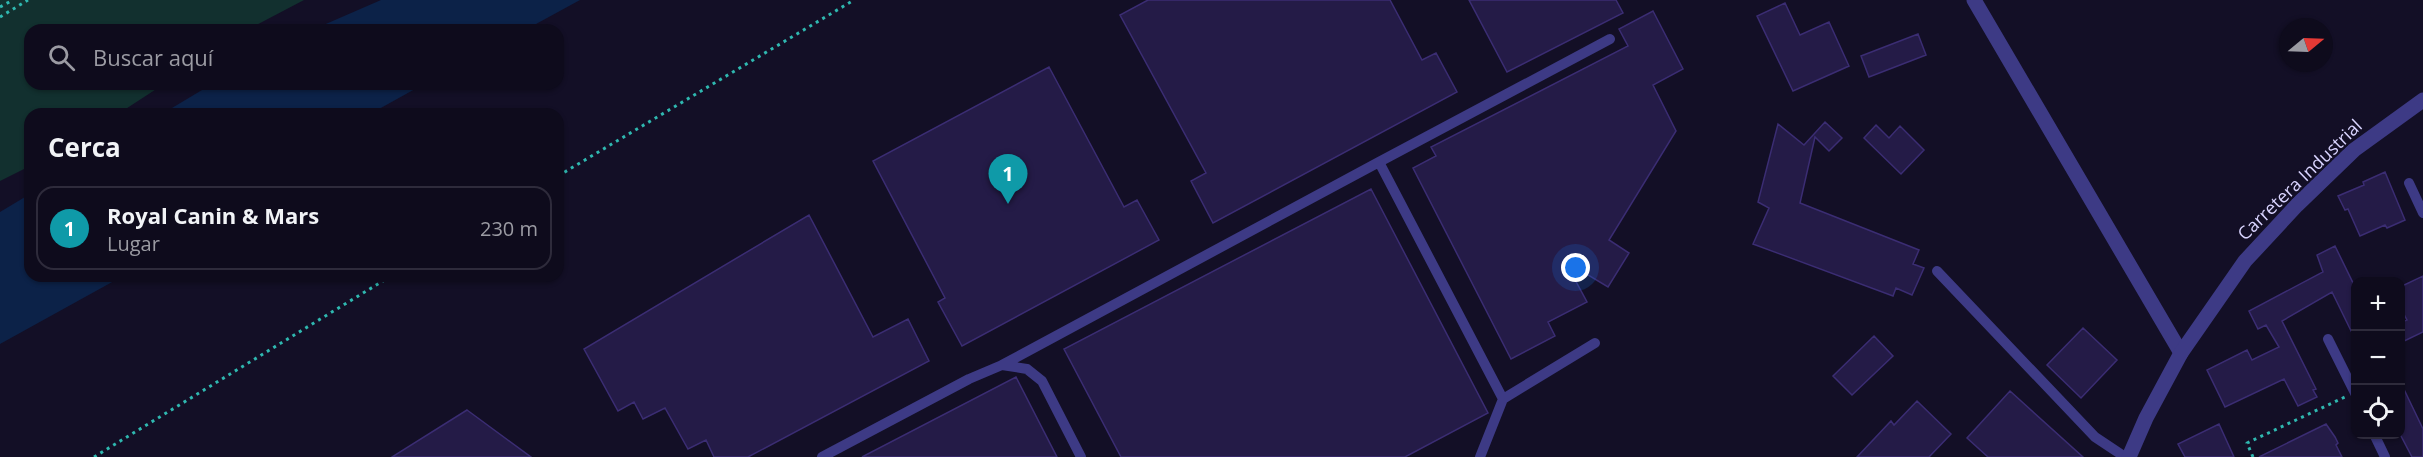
<!DOCTYPE html>
<html lang="es">
<meta charset="utf-8">
<style>
:root{--surface:#0e0b1c;--page:#171425;--text:#f1f3f6;--muted:#9b9ba3;--line:#2e2b3b;--accent:#00e5ff}
body{margin:0;font-family:"Open Sans",sans-serif;background:var(--page);color:var(--text)}
.controls{position:absolute;right:18px;bottom:18px;display:grid;overflow:hidden;border-radius:12px;box-shadow:0 2px 4px #0004}
.controls button{width:54px;height:54px;display:grid;place-items:center;padding:0;border:0;border-bottom:2px solid var(--line);background:var(--surface);color:var(--text);font:30px sans-serif}
.compass{position:absolute;left:2279px;top:18px;width:54px;height:54px;border-radius:50%;background:var(--surface);box-shadow:0 2px 4px #0004;rotate:71deg}
.you{position:absolute;left:1576px;top:268px;width:21px;height:21px;margin:-15px;border:4px solid #fff;border-radius:50%;background:#1a73e8;box-shadow:0 0 0 9px #1a73e833}
.badge{display:grid;place-items:center;width:39px;height:39px;border-radius:50%;background:var(--accent);color:#fff;font-size:20px;font-weight:700}
.pin{position:absolute;translate:-50% -50px;filter:drop-shadow(0 2px 3px #0008)}
.pin::after{content:'';position:absolute;top:32px;width:21px;height:18px;background:inherit;clip-path:polygon(0 0,100% 0,50% 100%)}
.list{margin:0;padding:0;list-style:none}
h2{display:flex;justify-content:space-between;align-items:center;height:78px;margin:0;padding:0 24px;font-size:26px}
h2 small{font-size:20px;font-weight:400;color:var(--muted)}
.list li{display:grid;grid-template-columns:39px 1fr auto;gap:18px;align-items:center;box-sizing:border-box;height:84px;margin:0 12px 12px;padding:0 12px;border:2px solid var(--line);border-radius:18px}
.list b{display:block;font-size:22px;white-space:nowrap}
.list p{margin:0;font-size:20px;white-space:nowrap;color:var(--muted)}
.list em{font-size:20px;font-style:normal;color:var(--muted)}
.icon{flex:none;width:33px;height:33px;fill:none;stroke:currentColor;stroke-width:2;stroke-linecap:round;stroke-linejoin:round}
.map{position:relative;flex:none;width:2423px;height:457px;overflow:hidden}
.search{position:absolute;background:var(--surface);box-shadow:0 2px 4px #0004;left:24px;top:24px;width:540px;height:66px;display:flex;align-items:center;gap:15px;box-sizing:border-box;padding:0 21px;border-radius:18px;color:var(--muted);font-size:22px}
.panel{position:absolute;background:var(--surface);box-shadow:0 2px 4px #0004;left:24px;top:108px;width:540px;height:174px;border-radius:18px}
.map>svg:first-child{display:block}
.green{fill:#12302f}
.water{fill:#0c2248}
.building{fill:#241b47;stroke:#3b2d73;stroke-width:1.5}
.lines{fill:none;stroke-linecap:round;stroke-linejoin:round}
.path{stroke:#2fb8b0;stroke-width:3;stroke-dasharray:3 4.5;stroke-linecap:butt}
.service{stroke:#3d3a85;stroke-width:10}
.minor{stroke:#3d3a85;stroke-width:15}
.tertiary{stroke:#3d3a85;stroke-width:15}
.labels{text-anchor:middle;stroke-width:4.5;stroke-linejoin:round;paint-order:stroke}
.street-label{font-size:18px;fill:#d9d4ff;stroke:#130f26}
</style>
<div class="map">
<svg width="2423" height="457" viewBox="0 0 2423 457">
<rect width="100%" height="100%" fill="#130f26"/>
<path class="green" d="M0 0H304L247 30H30V84H164L118 114H30V166L0 181Z"/>
<path class="water" d="M381 0H580L525 30H312Z
M212 84H424L370 114H162Z
M30 194V276H123L0 344V212Z"/>
<path class="building" d="M1148 0H1390L1422 60 1436 53 1457 92 1213 223 1191 181 1206 173 1120 15Z
M1469 0H1616L1623 13 1507 72Z
M1785 3 1800 35 1829 22 1849 66 1793 91 1757 16Z
M1653 11 1683 69 1653 85 1676 131 1609 240 1629 253 1608 287 1565 261 1587 302 1548 322 1555 336 1511 359 1413 168 1436 156 1431 147 1628 46 1619 29Z
M1918 34 1926 55 1869 77 1861 56Z
M1049 67 1124 207 1137 200 1159 240 962 346 938 302 945 298 873 161Z
M1825 122 1842 138 1829 151 1815 137 1800 203 1919 250 1913 264 1924 268 1912 295 1896 288 1893 296 1753 244 1769 208 1758 202 1778 124 1804 145Z
M1876 125 1889 138 1900 126 1924 150 1901 174 1864 138Z
M2385 172 2405 220 2387 228 2385 225 2360 236 2348 209 2345 210 2338 196 2364 185 2363 182Z
M1371 189 1488 413 1405 457H1121L1064 349Z
M809 215 873 337 908 319 929 361 748 457H714L706 440 688 449 665 408 643 419 634 402 618 411 584 349Z
M2335 246 2355 287V339L2332 292 2282 321 2316 389 2313 390 2317 397 2298 406 2284 379 2225 407 2207 370 2247 350 2252 360 2279 347 2266 325 2258 329 2249 311 2323 272 2317 255Z
M2423 276V332L2400 343V323L2407 320 2400 307V287Z
M2083 328 2117 360 2081 398 2047 365Z
M1874 336 1893 356 1852 395 1833 376Z
M1016 377 1057 457H862Z
M2400 381 2423 429V457H2412L2400 434Z
M2010 391 2083 457H1988L1967 438Z
M1917 401 1951 434 1929 457H1857L1891 421 1894 425Z
M467 410 531 457H392Z
M2219 424 2234 457H2185L2178 444Z
M2326 424 2335 437 2338 443 2336 445 2342 457H2259Z"/>
<g class="lines">
<path class="path" d="M0 7 13 0
M0 17 28 0
M558 176 854 0
M94 457 391 276
M2253 457 2247 443 2345 397"/>
<path class="service" d="M1379 162 1610 39
M2409 183 2423 213
M1937 271 2095 437 2125 457
M2328 339 2356 395
M1002 365 1379 162 1503 399 1480 457
M1503 399 1595 343
M2374 434 2385 457
M822 457 969 379 1002 365 1027 369 1042 381 1081 457"/>
<path class="minor" d="M1974 0 2181 353"/>
<path class="tertiary" d="M2129 457 2146 418 2181 353 2245 261 2297 205 2354 150 2423 100"/>
</g>
<g class="labels">
<g class="street-label">
<text transform="translate(2300 180) rotate(-44)" y="6">Carretera Industrial</text>
</g>
</g>
</svg>
<div class="controls">
<button>+</button>
<button>−</button>
<button><svg class="icon" aria-label="locate" viewBox="0 0 24 24"><circle cx="12" cy="12" r="6"/><path d="M12 2v4M12 18v4M2 12h4M18 12h4"/></svg></button>
</div>
<svg class="compass" viewBox="-18 -18 36 36"><path d="M0-13l5 13h-10z" fill="#e53935"/><path d="M0 13l5-13h-10z" fill="#9b9ba3"/></svg>
<div class="you"></div>
<div class="pin badge" style="left:1008px;top:204px;background:#0f9aa8">1</div>
<div class="search"><svg class="icon" aria-label="search" viewBox="0 0 24 24"><circle cx="10" cy="10" r="6"/><path d="M15 15l6 6"/></svg>Buscar aquí</div>
<section class="panel">
<h2>Cerca<small></small></h2>
<ul class="list">
<li><span class="badge" style="background:#0f9aa8">1</span><div><b>Royal Canin &amp; Mars</b><p>Lugar</p></div><em>230 m</em></li>
</ul>
</section>
</div>
